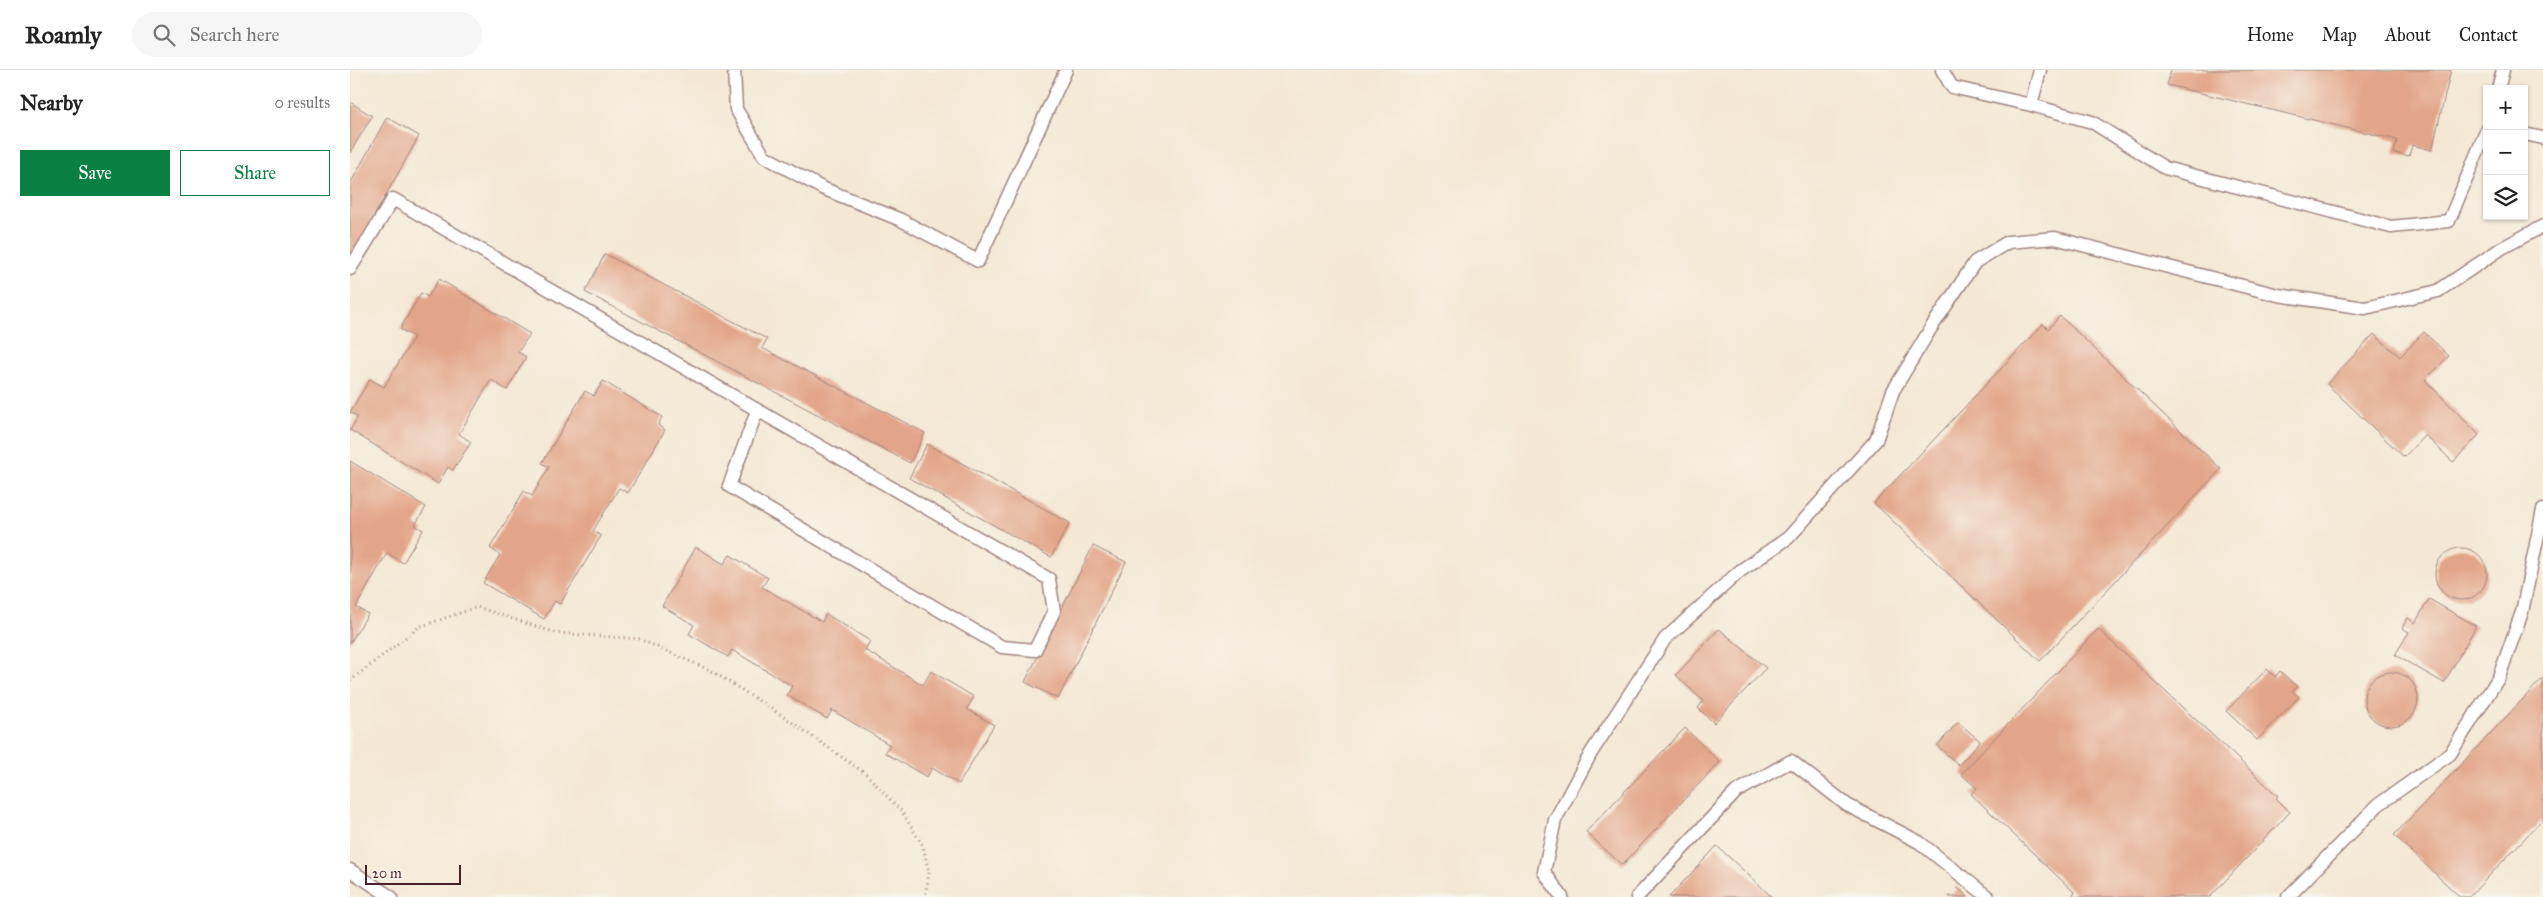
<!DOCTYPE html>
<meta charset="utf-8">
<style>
:root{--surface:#fff;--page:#f6f6f6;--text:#222;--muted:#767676;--line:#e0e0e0;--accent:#0b8043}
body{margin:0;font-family:"IM FELL Great Primer",serif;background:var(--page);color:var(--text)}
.controls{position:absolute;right:15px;top:15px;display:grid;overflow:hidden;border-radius:0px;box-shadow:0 1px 4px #0004}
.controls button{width:45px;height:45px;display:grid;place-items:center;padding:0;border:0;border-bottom:1px solid var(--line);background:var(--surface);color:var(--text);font:25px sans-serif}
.scale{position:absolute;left:15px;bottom:12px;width:96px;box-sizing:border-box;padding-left:5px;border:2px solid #4a1f2b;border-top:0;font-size:14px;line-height:18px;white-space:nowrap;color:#4a1f2b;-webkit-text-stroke:4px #f7f3e8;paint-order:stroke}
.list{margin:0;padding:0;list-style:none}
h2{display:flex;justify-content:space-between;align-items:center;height:65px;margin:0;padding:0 20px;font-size:21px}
h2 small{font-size:16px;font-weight:400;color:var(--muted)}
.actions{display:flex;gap:10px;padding:15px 20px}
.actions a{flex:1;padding:11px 0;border:1px solid var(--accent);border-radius:0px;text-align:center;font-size:18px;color:var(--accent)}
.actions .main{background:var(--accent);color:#fff}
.icon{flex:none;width:28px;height:28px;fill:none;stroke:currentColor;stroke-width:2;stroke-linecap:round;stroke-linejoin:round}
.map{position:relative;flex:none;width:2193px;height:827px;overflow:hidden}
header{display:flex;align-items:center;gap:30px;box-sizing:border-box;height:70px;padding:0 25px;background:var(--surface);border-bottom:1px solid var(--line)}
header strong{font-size:24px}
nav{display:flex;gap:28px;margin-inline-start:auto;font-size:18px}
.search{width:350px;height:45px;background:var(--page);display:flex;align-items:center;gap:12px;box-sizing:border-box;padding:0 18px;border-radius:28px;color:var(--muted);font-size:19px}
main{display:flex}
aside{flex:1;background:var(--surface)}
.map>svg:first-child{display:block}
.building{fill:#e3a589}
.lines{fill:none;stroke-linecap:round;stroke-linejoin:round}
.service-casing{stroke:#9f8480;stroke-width:15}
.path{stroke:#9f8480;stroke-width:3;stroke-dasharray:1 4;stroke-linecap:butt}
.service{stroke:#fff;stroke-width:12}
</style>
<header>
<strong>Roamly</strong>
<div class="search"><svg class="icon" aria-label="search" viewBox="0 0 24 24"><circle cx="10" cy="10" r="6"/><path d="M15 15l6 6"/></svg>Search here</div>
<nav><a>Home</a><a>Map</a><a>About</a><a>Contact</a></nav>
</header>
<main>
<aside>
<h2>Nearby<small>0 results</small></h2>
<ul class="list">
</ul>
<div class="actions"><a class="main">Save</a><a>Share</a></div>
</aside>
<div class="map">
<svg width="2193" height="827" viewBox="0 0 2193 827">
<rect width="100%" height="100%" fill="#f7f3e8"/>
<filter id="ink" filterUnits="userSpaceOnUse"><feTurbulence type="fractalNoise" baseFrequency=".02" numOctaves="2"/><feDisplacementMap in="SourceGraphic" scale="10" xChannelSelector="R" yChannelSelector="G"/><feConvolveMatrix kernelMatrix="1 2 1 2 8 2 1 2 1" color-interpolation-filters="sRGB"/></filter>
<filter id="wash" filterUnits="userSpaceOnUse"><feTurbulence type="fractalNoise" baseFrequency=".0096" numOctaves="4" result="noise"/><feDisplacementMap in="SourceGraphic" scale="20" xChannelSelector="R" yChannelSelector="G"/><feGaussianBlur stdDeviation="1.12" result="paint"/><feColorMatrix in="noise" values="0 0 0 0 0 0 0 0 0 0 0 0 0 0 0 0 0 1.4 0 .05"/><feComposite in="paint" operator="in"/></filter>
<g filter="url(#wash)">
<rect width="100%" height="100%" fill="#f4e8d4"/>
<g id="blocks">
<path class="building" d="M1821 0H2101L2082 80 2062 75 2059 86 2044 83 2047 70 1817 15Z
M0 32 22 46 0 83Z
M37 47 69 66 0 189V114Z
M255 184 417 269 412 278 575 363 560 393 235 222Z
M89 209 180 264 168 282 176 287 157 320 141 310 109 364 121 372 103 400 98 397 88 414 0 360 8 347 0 342 20 309 34 317 64 267 50 259 71 223 78 227Z
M1710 246 1871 399 1690 591 1524 433 1693 254 1698 259Z
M2074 262 2099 286 2075 310 2129 365 2103 392 2075 365 2054 387 1977 314 2024 264 2050 287Z
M253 311 312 347 308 355 315 360 278 423 269 418 243 461 251 466 210 534 205 531 194 549 133 513 150 485 140 478 174 421 182 426 199 397 192 393 235 321 244 326Z
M577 374 720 453 701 487 559 408Z
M0 391 76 437 65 455 73 460 53 493 37 483 6 537 18 544 0 573Z
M743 476 776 492 708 629 675 612Z
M346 477 374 494 380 485 418 508 412 517 472 552 476 544 520 571 515 580 573 615 581 601 624 627 617 639 644 655 609 714 582 698 577 707 535 683 540 675 482 640 477 649 437 625 442 616 382 580 378 587 339 564 344 555 312 536Z
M2085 504a26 26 0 1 1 52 0a26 26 0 1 1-52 0Z
M2079 529 2126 556 2094 613 2045 585 2059 562 2052 558 2058 548 2065 553Z
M1369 559 1416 598 1364 653 1348 638 1353 631 1326 605Z
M1748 559 1928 726 1926 728 1940 742 1860 827H1721L1725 823 1621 724 1627 718 1611 704Z
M1917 599 1925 607 1930 601 1947 617 1942 621 1949 627 1907 670 1876 641Z
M2014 629a27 27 0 1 1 54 0a27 27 0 1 1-54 0Z
M2193 608V749L2119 827H2110L2044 765Z
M1608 652 1630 671 1609 695 1587 676Z
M1335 658 1370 692 1272 795 1236 762Z
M1367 776 1422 827H1319Z
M1608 818 1618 827H1599Z"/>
</g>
</g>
<g filter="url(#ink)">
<use href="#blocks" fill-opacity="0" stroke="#9f8480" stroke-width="1"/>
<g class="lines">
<defs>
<path id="service" d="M384 0 386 39 414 86 472 118 551 150 628 191 716 0
M1592 0 1602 17 1681 35
M1690 0 1681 35 1742 52 1815 98 2041 157 2099 151 2137 59
M2148 19 2153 0
M2174 64 2193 68
M0 199 43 129 699 509 704 541 685 580 652 577 379 416 407 341
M0 800 41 827
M1212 827 1194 802 1205 750 1241 683 1315 569 1390 501 1438 468 1526 370 1543 321 1581 258 1625 192 1658 172 1705 168 1928 225 2015 238 2088 221 2152 178 2193 156
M1287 827 1386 722 1441 691 1497 735 1569 772 1638 827
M1938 827 2028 735 2100 684 2149 607 2172 542 2193 440"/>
</defs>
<use href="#service" class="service-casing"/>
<path class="path" d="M0 611 69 557 127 537 206 563 289 569 360 600 433 646 516 704 552 742 573 776 579 803 575 827"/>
<use href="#service" class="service"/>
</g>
</g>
</svg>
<div class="controls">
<button>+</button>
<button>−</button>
<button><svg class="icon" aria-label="layers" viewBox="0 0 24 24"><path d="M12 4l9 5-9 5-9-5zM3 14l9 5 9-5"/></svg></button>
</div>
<div class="scale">20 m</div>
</div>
</main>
